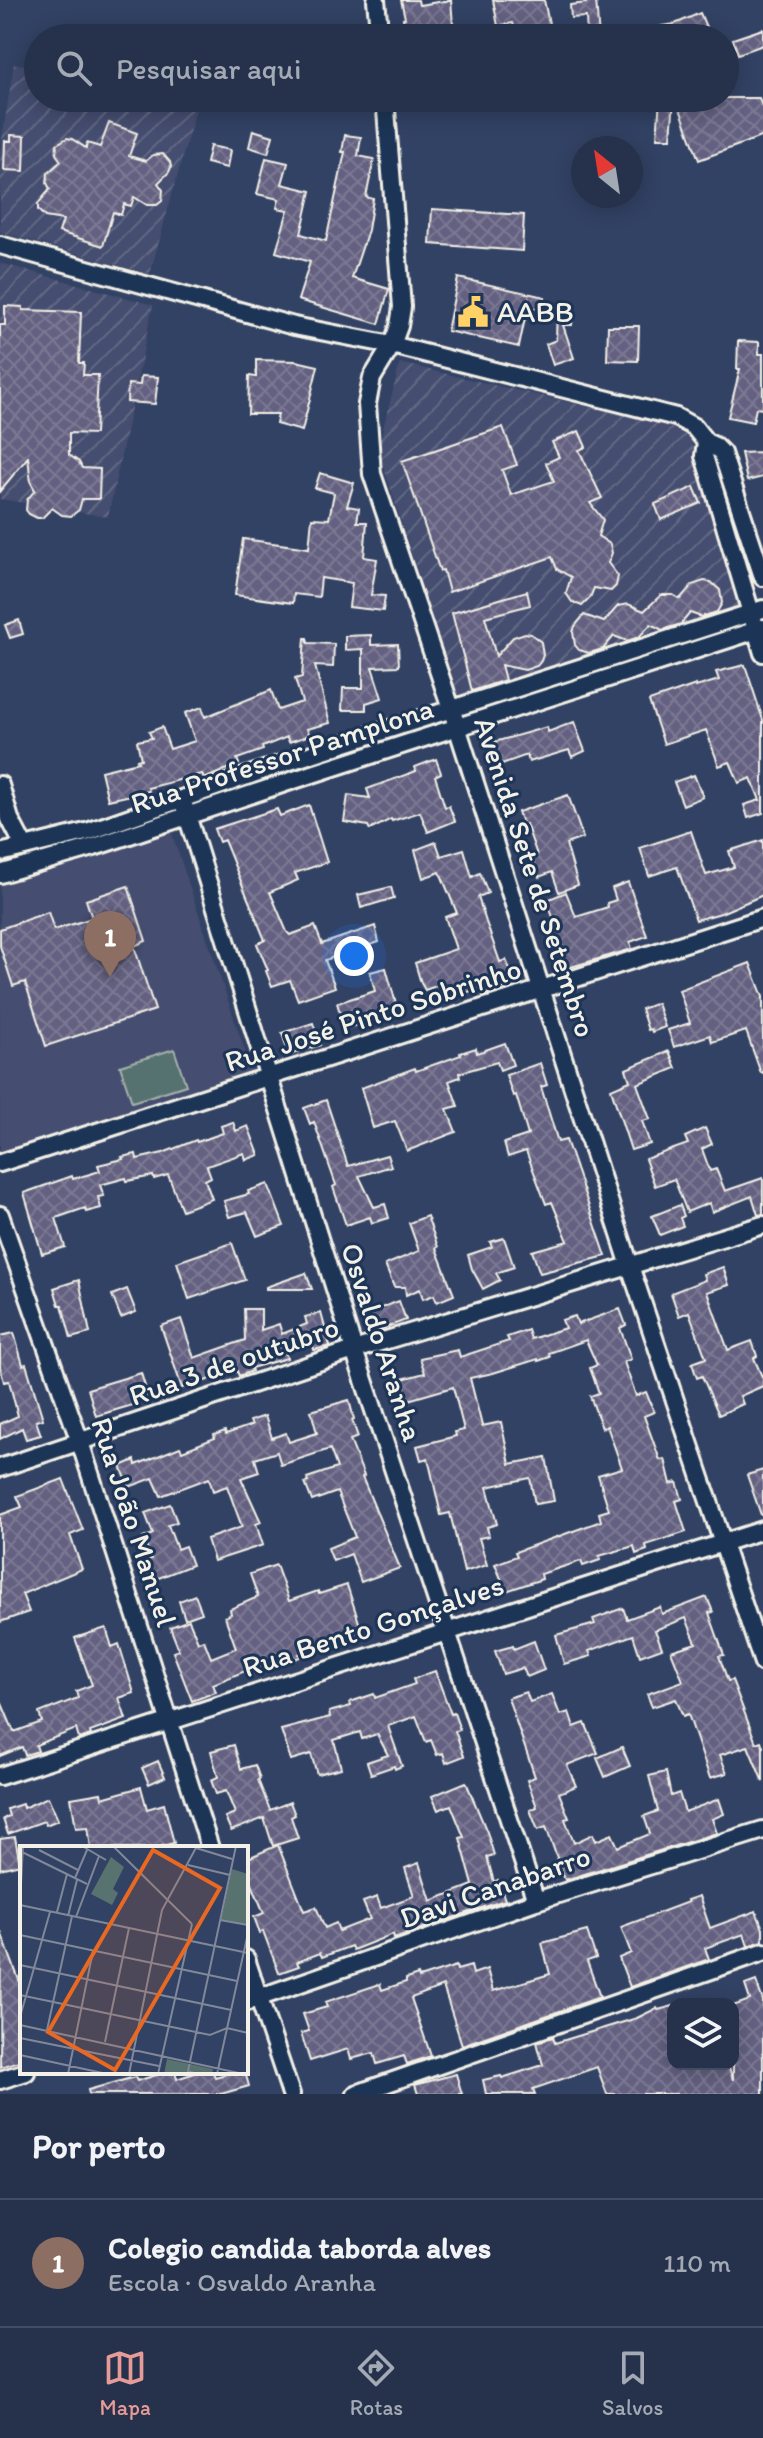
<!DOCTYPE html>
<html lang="pt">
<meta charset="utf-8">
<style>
:root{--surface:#26324b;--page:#2e3a52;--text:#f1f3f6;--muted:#a4aab5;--line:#424d63;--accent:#e69b98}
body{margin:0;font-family:Itim,sans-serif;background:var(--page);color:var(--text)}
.controls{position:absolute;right:24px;bottom:24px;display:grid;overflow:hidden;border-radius:16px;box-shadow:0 4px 20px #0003}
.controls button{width:72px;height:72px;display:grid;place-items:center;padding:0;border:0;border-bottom:2px solid var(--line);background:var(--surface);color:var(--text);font:40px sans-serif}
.compass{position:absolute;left:571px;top:136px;width:72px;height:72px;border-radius:50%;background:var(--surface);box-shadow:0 4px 20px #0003;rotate:330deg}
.you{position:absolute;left:354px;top:956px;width:28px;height:28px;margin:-20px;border:6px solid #fff;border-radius:50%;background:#1a73e8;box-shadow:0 0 0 12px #1a73e833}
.badge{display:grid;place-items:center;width:52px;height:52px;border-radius:50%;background:var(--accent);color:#fff;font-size:26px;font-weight:700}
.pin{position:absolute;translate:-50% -66px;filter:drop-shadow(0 2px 4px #0008)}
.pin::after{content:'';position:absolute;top:42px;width:28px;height:24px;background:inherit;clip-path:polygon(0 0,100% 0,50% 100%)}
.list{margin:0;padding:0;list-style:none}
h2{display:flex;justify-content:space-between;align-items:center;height:104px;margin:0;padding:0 32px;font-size:34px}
h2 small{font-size:26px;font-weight:400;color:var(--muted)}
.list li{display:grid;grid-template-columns:52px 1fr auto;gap:24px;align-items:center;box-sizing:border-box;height:128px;padding:0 32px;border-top:2px solid var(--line)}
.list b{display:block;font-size:30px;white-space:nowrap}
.list p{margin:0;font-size:26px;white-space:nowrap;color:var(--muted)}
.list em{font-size:26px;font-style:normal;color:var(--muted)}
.icon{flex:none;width:44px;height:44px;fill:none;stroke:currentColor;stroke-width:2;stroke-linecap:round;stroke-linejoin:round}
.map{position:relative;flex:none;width:763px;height:2094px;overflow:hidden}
.search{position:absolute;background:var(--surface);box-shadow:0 4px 20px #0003;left:24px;right:24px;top:24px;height:88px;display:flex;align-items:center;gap:20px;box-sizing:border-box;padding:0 28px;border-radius:44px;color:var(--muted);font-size:30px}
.sheet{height:232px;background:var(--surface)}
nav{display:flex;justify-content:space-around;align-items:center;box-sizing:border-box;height:112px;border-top:2px solid var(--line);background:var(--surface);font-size:22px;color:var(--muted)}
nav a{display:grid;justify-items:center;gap:4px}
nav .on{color:var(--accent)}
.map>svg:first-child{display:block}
.built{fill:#454e6f}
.industrial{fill:url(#industrial-furrows)}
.pitch{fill:#57726f;stroke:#a6b2ac;stroke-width:2}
.building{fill:url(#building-cross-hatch);stroke:#f4f1e8;stroke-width:2}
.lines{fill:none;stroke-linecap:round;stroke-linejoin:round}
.minor-casing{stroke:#f4f1e8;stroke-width:22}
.minor{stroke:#1d3557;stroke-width:16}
.labels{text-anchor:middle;stroke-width:6;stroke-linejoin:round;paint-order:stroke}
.poi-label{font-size:30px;fill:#f4f1e8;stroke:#1d3557;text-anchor:start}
.street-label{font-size:30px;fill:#f4f1e8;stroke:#1d3557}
.inset-road{fill:none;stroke:#808899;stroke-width:2}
.view{fill:#e96822;fill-opacity:0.15;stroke:#e96822;stroke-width:4}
.inset-edge{fill:none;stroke:#f4f1e8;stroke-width:4}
</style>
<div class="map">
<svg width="763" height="2094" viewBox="0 0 763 2094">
<defs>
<pattern id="industrial-furrows" width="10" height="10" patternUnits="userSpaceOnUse" patternTransform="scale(2)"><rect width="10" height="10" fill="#454e6f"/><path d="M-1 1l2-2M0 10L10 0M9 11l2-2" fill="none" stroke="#606884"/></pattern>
<pattern id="building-cross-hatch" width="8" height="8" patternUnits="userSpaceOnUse" patternTransform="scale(2)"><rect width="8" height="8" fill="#646181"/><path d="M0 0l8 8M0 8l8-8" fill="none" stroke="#7b7893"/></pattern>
</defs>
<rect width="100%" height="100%" fill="#324264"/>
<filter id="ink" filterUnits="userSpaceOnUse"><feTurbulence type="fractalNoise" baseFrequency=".0125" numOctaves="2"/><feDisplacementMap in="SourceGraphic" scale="16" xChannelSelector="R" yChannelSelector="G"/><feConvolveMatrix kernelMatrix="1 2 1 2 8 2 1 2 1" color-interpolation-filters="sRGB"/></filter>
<g filter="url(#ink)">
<path class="built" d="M170 828 252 1072 0 1153V881Z"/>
<path class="industrial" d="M14 64 38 66V98H199L150 274 0 232V151Z
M0 263 153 305 108 517 0 499Z
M400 363 688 430 742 604 598 660 459 702 382 462 380 440Z"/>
<path class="pitch" d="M174 1049 186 1085 132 1102 120 1066Z"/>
<path class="building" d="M401 0H418L419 5 451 0 454 38H405L403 18H405Z
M493 0H544L551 33 517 38 513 23 498 26Z
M586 0H596L599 38H587L586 17 571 18 570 5 586 3Z
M700 13 706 27 678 38H661V26L675 24Z
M763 29V45L738 54 733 39Z
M660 98H674L671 138H657Z
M676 98H759L763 109V136L699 160Z
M109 123 137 133 129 156 146 161 153 155 163 154 170 162 171 167 169 172 158 183 163 190 162 201 157 205H147L134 197 131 206 124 204 121 215 113 212 103 246 59 232 63 220 45 217 38 210V204L50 189 47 183 48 173 61 161 56 154 57 144 67 138 72 139 86 148 87 143 100 147Z
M253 130 273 136 268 153 249 147Z
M11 135 25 136 24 171 4 170 5 141H11Z
M345 135 361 137 358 156 374 159 366 197 373 199 368 230 352 278 389 289 379 324 298 300 310 262 276 252 288 210 277 208 279 199 257 194 266 158 288 163 282 184 311 191 301 234 326 241 345 152H342Z
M210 146 230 150 227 168 206 163Z
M432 209 524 215 522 251 430 244Z
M458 278 545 297 544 308H532L529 299 519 347 447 331Z
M5 306 23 307V310L81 312 79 363H84L83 375H98L95 434 69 433V455L79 462 82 468 100 469 99 499H82L79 510 71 516 62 515 52 508 42 518H37L29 514 26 510 27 500 35 490 31 483 28 457 0 491V325H5Z
M557 306 573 307 572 325H563L574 358 553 365 546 344 556 340Z
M608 326H639L638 361 607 360Z
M738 341 759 342V354H763V409L756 408 753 422 728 417 740 369H737Z
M256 360 296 361 318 366 302 431 276 424 278 414H248L249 376 256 377Z
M141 376 158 377 155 404 127 402 128 384 140 385Z
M503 427 517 465 502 470 511 495 554 481 546 463 559 457 552 442 579 431 586 447 579 450 602 498 590 503 603 520 598 536 610 544 612 553 608 563 618 576 616 586 611 591 594 588 590 598 582 606 572 602 566 593 571 577 557 569 552 557 449 592 443 570 440 571 402 461Z
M763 452V477L747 481 741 453Z
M320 473 354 483 347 506 359 508 357 522H367L364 557 377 559 371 595 385 596 383 611 349 607 352 583 321 578 319 597 294 594 293 603 235 595 243 539 309 548 312 518 329 519 334 493 315 488Z
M694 487 701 503 661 520 655 504Z
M704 581 711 582 720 590 722 603 717 612 701 617 690 613 681 624 662 630 651 624 639 637 627 641 614 636 603 649 589 653 579 650 575 645 573 632 575 626 584 615 604 622 618 606 628 604 644 611 661 595H673L680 599 692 585Z
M527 591 530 605 485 617 496 656 513 637 525 633 531 634 541 642 543 655 541 661 537 666 525 670 501 665 505 680 472 691 452 613Z
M19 620 23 634 10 638 5 625Z
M371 635V645L398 644 399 666 372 667 382 698 366 703V710H342L343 688H363V649L345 650V636Z
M305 638H307L308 643 334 644 333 667 315 666 330 723 307 729 310 735 289 742 287 737 262 747 263 750 237 759 239 764 204 779 202 774 148 788 149 791 108 800 101 771 138 762 137 760 141 759 137 741 152 738 149 732 162 727 170 749 195 741 185 713 202 707 205 717 271 690 278 710 302 702 295 679 302 677Z
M745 665 763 720V813L748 818 744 805 760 800 751 778 739 783 730 762 719 766 706 730 664 744 649 701 696 685V687L719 680 716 672Z
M574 722 585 751 572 757 569 750 529 762 527 755 499 765 491 743 547 727 548 732Z
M436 759 441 773 435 776 445 807 449 806 455 821 428 832 420 812 392 821 391 819 370 830 368 826 344 822 348 795 370 798 367 789 416 771 415 767Z
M694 775 703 797 683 805 674 782Z
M568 795 583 838 566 844 578 885 559 892 552 872 539 877 532 857 537 855 526 824 523 825 518 812Z
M309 805 327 862 295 873 298 880 270 892 287 932 290 935 315 926 322 944 375 926 379 942 325 960 335 987 298 1000 290 980 272 986 266 971 268 970 257 944 265 940 224 840 219 842 214 829 277 809 280 816Z
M691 831 706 875 734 867 729 851 763 840V895L721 913 696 920 677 867 649 876 640 848Z
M436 842 441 856 464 849 472 877 480 873 488 893 478 897 486 922 500 962 506 960 516 983 483 996 480 988 444 1000 439 985 425 990 421 983 415 963 456 949 445 917 457 913 440 872 423 878 415 850Z
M628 882 647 936 630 942 632 949 564 969 549 925 555 923 547 900 566 892 576 917 608 907 607 903 616 900 612 888Z
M128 886 146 941 134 946 155 1010 46 1046 25 982 13 986 0 946V929L48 912 54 930 92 918 86 900Z
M391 887 394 898 361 908 358 895Z
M750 963 763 997V1073H761L746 1031 712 1042 710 1035 674 1047 668 1030 690 1023 679 990Z
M386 968 397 1007 360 1017 363 1023 345 1029 337 1003 375 991 370 972Z
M657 1003 665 1027 652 1032 651 1029 648 1030 641 1009Z
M313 1023 320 1045 289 1055 282 1033Z
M505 1043 513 1065 500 1070 497 1062 459 1073 460 1077 449 1081 458 1106 447 1109 456 1132 407 1151 395 1121 373 1128 361 1088 415 1068 416 1071 461 1055 460 1053 476 1048 477 1053Z
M669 1051 676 1068 637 1084 650 1119 642 1121 650 1144 631 1150 611 1089 630 1081 626 1069Z
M540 1063 547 1085 541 1087 558 1142 566 1140 606 1256 540 1273 532 1251 568 1241 552 1202 546 1204 526 1151 508 1157 504 1143 528 1135 516 1095 513 1096 506 1075Z
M326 1100 348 1166 387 1155 391 1166 359 1176 374 1207 385 1204 389 1218 372 1223 370 1217 346 1225 333 1187 336 1185 314 1122 310 1124 304 1108Z
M233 1122 236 1131 248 1126 259 1155 246 1160 244 1153 207 1166 211 1177 205 1180 212 1199 182 1210 168 1175 154 1179 153 1176 127 1181 126 1178 100 1185 104 1196 98 1197 101 1208 86 1212 85 1208 56 1218 65 1247 42 1254 24 1193 72 1176 73 1179 100 1171 98 1165 123 1159 122 1157 136 1154 137 1159 163 1153 196 1140 197 1142 223 1133 221 1126Z
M705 1128 712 1144 702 1149 710 1171 716 1169 725 1191 763 1178V1214L758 1215 752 1196 712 1212 709 1203 687 1212 674 1179 655 1186 645 1159 688 1144 685 1137Z
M268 1184 284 1226 257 1236 247 1212 229 1217 224 1201 249 1194 248 1191Z
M680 1205 684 1216 680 1218 683 1226 660 1235 652 1216Z
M427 1216 438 1247 436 1248 454 1295 437 1302 434 1295 423 1299 420 1289 406 1295 405 1287H394L385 1265 419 1251 409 1223Z
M504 1238 514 1267 496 1273 500 1280 483 1289 472 1269 468 1255 492 1247 490 1242Z
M232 1243 245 1280 189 1299 177 1262Z
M723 1267 729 1285 707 1292 728 1350 752 1341 757 1356 754 1358 763 1379V1386L740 1396 743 1404 719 1415 702 1376 697 1378 692 1363 706 1358 689 1312 679 1316 671 1293 705 1280 703 1274Z
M306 1273 312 1289H266V1287Z
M79 1280 90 1333 71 1338 62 1305H59L54 1288Z
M127 1289 136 1312 121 1318 112 1295Z
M399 1301 406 1320 377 1331 370 1312Z
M244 1309H261V1330L279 1324 282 1334 307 1324 305 1317 321 1313 330 1346 314 1350 312 1341 285 1352 287 1358 251 1368 252 1371 239 1376 237 1371 182 1388 161 1326 181 1319 194 1358 245 1340Z
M620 1309 626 1325 620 1328 631 1359 624 1362 636 1396 646 1392 654 1412 644 1416 660 1460 665 1459 671 1484 677 1482 682 1499 676 1501 686 1532 646 1545 647 1550 636 1554 634 1546 599 1556 600 1560 583 1566 581 1561 541 1574 542 1579 506 1591 495 1564 517 1556 515 1552 601 1521 599 1513 609 1510 598 1475 622 1468 607 1426 602 1428 590 1396 599 1393 590 1368 597 1365 586 1340 549 1353 550 1357 538 1361V1359L493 1373 470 1378 482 1426 501 1422 510 1464 546 1457 554 1501 535 1504 530 1478 487 1487 497 1524 487 1527 489 1536 479 1538 487 1565 464 1572 450 1513 441 1515 428 1458 421 1460 417 1446 456 1436 455 1432 464 1430 453 1387 408 1400 402 1379 425 1373 420 1358 458 1350 460 1357 509 1341 507 1337 528 1330 531 1339 565 1328 562 1320 575 1316 578 1324Z
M14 1333 23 1365 26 1364 43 1419 36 1421 41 1435 26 1439 22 1428 0 1439V1424L18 1416 9 1381 4 1382 0 1367V1336Z
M141 1373 149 1400 96 1416 88 1389Z
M349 1400 354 1419 352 1420 358 1437 350 1440 364 1476 362 1477 400 1568 361 1582 351 1554 333 1561 328 1548 355 1537 337 1492 312 1501 305 1483 308 1482 307 1478 337 1468 330 1449 281 1465 277 1452 255 1459 259 1472 241 1478 261 1522 256 1524 263 1545 214 1561 207 1539 242 1527 227 1486 213 1491 209 1478 161 1496 153 1478 129 1487 121 1466 135 1460 136 1465 180 1447 182 1451 215 1438 214 1435 225 1431 226 1434 252 1425 250 1421 265 1416 272 1438 286 1433 289 1442 317 1433 311 1411Z
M763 1470V1515H761L747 1475Z
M63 1479 83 1530 70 1535 82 1569 22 1594 29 1612 0 1622V1515L22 1507 17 1496Z
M170 1504 177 1522 168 1525 177 1549 185 1546 192 1565 151 1581 143 1562 151 1559 143 1538 153 1534 145 1513Z
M276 1565 289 1601 318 1591 319 1594 347 1585 363 1635 320 1646 299 1654 300 1657 247 1676 245 1671 213 1684 216 1692 192 1701 173 1652 179 1650 170 1627 189 1620 198 1642 204 1640 211 1658 236 1648 225 1617 231 1614 230 1609 258 1597 250 1574Z
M195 1595 202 1613 185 1619 179 1601Z
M707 1597 713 1612 709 1613 724 1655 719 1656 728 1681 732 1680 756 1743 761 1741 763 1747V1782L748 1746 720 1755 727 1773 710 1778 688 1714 683 1716 676 1699 652 1707 647 1694 683 1681 671 1651 696 1643 686 1618 655 1630 662 1648 640 1656 633 1635 589 1651 591 1656 564 1664 556 1635 595 1624 593 1619 623 1608 627 1619 660 1607 662 1614Z
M106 1628 112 1647 119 1644 134 1693 119 1698 126 1719 90 1732 91 1735 79 1739 76 1729 36 1745 38 1751 25 1755 22 1747 0 1756V1699L14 1732 42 1722 39 1713 78 1698 76 1691 92 1685 75 1638Z
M534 1641 544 1670 527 1677 523 1668 503 1674 495 1651 513 1646 514 1649Z
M435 1671 451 1714 454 1713 460 1730 455 1731 464 1756 446 1763 443 1753 437 1755 431 1740 426 1742 416 1716 388 1726 402 1766 395 1769 394 1766 371 1774 367 1762 388 1755 377 1734 362 1739 360 1732 334 1740 341 1768 317 1774 311 1754 291 1760 281 1730 330 1717 329 1712 351 1706 350 1702 374 1694 375 1698 415 1684 413 1679Z
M526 1692 530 1702 552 1694 560 1715 569 1712 574 1727 585 1723 598 1753 567 1765 576 1786 559 1793 569 1818 565 1819 574 1843 593 1834 596 1841 612 1834 618 1847 650 1834 644 1816 658 1811 649 1776 666 1772 671 1796 679 1793 685 1812 719 1799 724 1814 712 1819 717 1833 565 1880 546 1827 538 1830 530 1810 537 1807 527 1780 535 1777 508 1698Z
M234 1745 241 1769 255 1765 260 1779 258 1780 270 1810 290 1802 295 1815 291 1817 298 1838 273 1846 264 1818 231 1831 225 1817 235 1813 226 1791 216 1794 211 1780 218 1777 211 1751Z
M622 1747 630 1766 605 1777 597 1758Z
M158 1761 165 1777 149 1784 142 1768Z
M466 1782 487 1832 494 1855 487 1857 494 1882 498 1880 505 1900 394 1938 393 1934 353 1950 351 1946 322 1957 320 1953 297 1962 299 1966 279 1973 263 1931 260 1933 254 1917 264 1913 246 1870V1859L278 1845 304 1911 316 1907 325 1928 336 1923 339 1931 370 1919 363 1902 377 1897 381 1908 414 1896 405 1868 419 1863 431 1901 473 1885 460 1838 464 1837 451 1805 438 1810 432 1796Z
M141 1787 147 1809 164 1804 174 1843 154 1848H91L88 1827 76 1828 71 1798 101 1793 102 1798Z
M48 1797 58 1820 46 1825 44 1821 8 1834 3 1819 9 1816 7 1809 22 1804 23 1808Z
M15 1837 20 1864 0 1869V1839Z
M699 1896 710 1928 756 1911 763 1929V1941L748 1946 744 1934 705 1948 709 1959 630 1987 619 1958 631 1953 621 1927 688 1902 687 1900Z
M587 1931 596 1958 587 1961 600 1997 462 2045 443 1986 411 1998 431 2056 407 2064 404 2056 377 2064 374 2053 351 2059 348 2049 310 2061 301 2033 309 2031 303 2014 327 2007 325 2002 380 1984 382 1990 406 1982V1979L418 1975 419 1978 456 1966 457 1970 471 1966 473 1974 487 1969 493 1991 550 1974 542 1943Z
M1 1932 22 1988V2060L0 2067Z
M756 1981 763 2001V2094H607L597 2067 533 2089 535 2094H486L483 2080 501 2076 502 2078 543 2065 537 2042 553 2037 555 2043 637 2018 657 2008 658 2010 673 2006V2064H728L733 2080V2006L750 2000 745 1985Z
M166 2072H175L177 2079 197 2072H213L215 2077 233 2072H245L249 2086 221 2094H89L88 2090 135 2077 137 2081Z
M456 2074 462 2094H418L415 2085Z"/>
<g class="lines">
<defs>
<path id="minor" d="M376 0 380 38
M385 98 402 307 399 326 392 345 372 378 367 404 372 474 452 711 630 1266 763 1663
M0 245 294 326 392 345 676 417 694 427 706 442 715 446 722 453 763 577
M706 442 704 456 763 653
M0 785 10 819 24 846
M182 799 354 1350 536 1901
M0 853 90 831 287 762 763 609
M0 874 94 847 294 780 763 628
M0 1163 763 918
M0 1215 80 1442 210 1848
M0 1468 354 1350 763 1225
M0 1776 763 1530
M246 1959 291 2094
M246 2002 536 1901 763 1830
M0 2080 26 2072
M356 2094 763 1952"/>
</defs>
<use href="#minor" class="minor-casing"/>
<use href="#minor" class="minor"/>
</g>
</g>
<defs>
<symbol id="civic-bare" viewBox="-9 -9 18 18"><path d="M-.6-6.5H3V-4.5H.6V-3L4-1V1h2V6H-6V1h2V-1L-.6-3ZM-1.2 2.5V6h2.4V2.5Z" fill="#ffd166" stroke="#1d3557" stroke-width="2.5" paint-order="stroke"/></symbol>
</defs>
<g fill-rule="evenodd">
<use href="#civic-bare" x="451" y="290" width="44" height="44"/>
</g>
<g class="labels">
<g class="poi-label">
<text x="497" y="322">AABB</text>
</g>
<g class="street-label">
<text transform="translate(282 756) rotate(-18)" y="10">Rua Professor Pamplona</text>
<text transform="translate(535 877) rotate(72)" y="10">Avenida Sete de Setembro</text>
<text transform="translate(373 1015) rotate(-18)" y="10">Rua José Pinto Sobrinho</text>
<text transform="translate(382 1342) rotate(72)" y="10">Osvaldo Aranha</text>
<text transform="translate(234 1361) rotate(-19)" y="10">Rua 3 de outubro</text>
<text transform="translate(134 1522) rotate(72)" y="10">Rua João Manuel</text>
<text transform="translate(373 1626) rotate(-18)" y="10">Rua Bento Gonçalves</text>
<text transform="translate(495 1887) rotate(-19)" y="10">Davi Canabarro</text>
</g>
</g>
<g transform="translate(20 1846)">
<rect width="228" height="228" fill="#324264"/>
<path d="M91 11 104 21 93 43 98 47 92 59 71 48ZM212 23 228 28V79L201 74Z" fill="#57726f"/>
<path d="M147 213 193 223 192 228H144Z" fill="#57726f"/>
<path class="inset-road" d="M62 0 86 14M93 0 172 78M176 2 212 13M19 4 58 24M2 6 67 38M168 19 210 29M55 32 67 4M0 58 3 0M0 59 228 107M37 66 47 28M48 70 57 34M56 71 79 10M200 74 228 79M0 89 217 135M0 119 211 164M0 149 190 189 207 182 228 187M0 171 30 66M0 179 223 228M27 184 52 70M0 192 139 220M85 196 109 82M0 209 87 228M48 228 73 105M109 228 142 64 177 0M138 228 172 78M177 228 168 225 216 0M197 228 228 87"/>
<path class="view" d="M133 4 200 42 95 224 28 186Z"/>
<rect width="228" height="228" class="inset-edge"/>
</g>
</svg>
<div class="controls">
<button><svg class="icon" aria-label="layers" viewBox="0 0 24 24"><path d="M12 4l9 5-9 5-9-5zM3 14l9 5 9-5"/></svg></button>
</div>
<svg class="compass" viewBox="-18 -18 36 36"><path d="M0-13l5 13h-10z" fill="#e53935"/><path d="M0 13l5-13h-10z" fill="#a4aab5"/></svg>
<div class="you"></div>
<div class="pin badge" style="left:110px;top:977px;background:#8d6e63">1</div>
<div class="search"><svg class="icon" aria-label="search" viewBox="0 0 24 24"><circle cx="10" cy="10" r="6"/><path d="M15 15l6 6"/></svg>Pesquisar aqui</div>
</div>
<section class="sheet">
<h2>Por perto<small></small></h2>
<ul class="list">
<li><span class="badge" style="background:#8d6e63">1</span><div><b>Colegio candida taborda alves</b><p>Escola · Osvaldo Aranha</p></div><em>110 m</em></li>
</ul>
</section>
<nav>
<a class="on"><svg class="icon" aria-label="map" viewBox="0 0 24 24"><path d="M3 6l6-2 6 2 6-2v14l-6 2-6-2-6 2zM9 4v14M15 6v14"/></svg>Mapa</a>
<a><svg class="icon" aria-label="directions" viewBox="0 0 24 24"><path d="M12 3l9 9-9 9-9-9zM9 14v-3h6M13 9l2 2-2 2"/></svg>Rotas</a>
<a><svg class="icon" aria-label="saved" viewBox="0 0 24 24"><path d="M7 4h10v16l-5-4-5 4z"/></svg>Salvos</a>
</nav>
